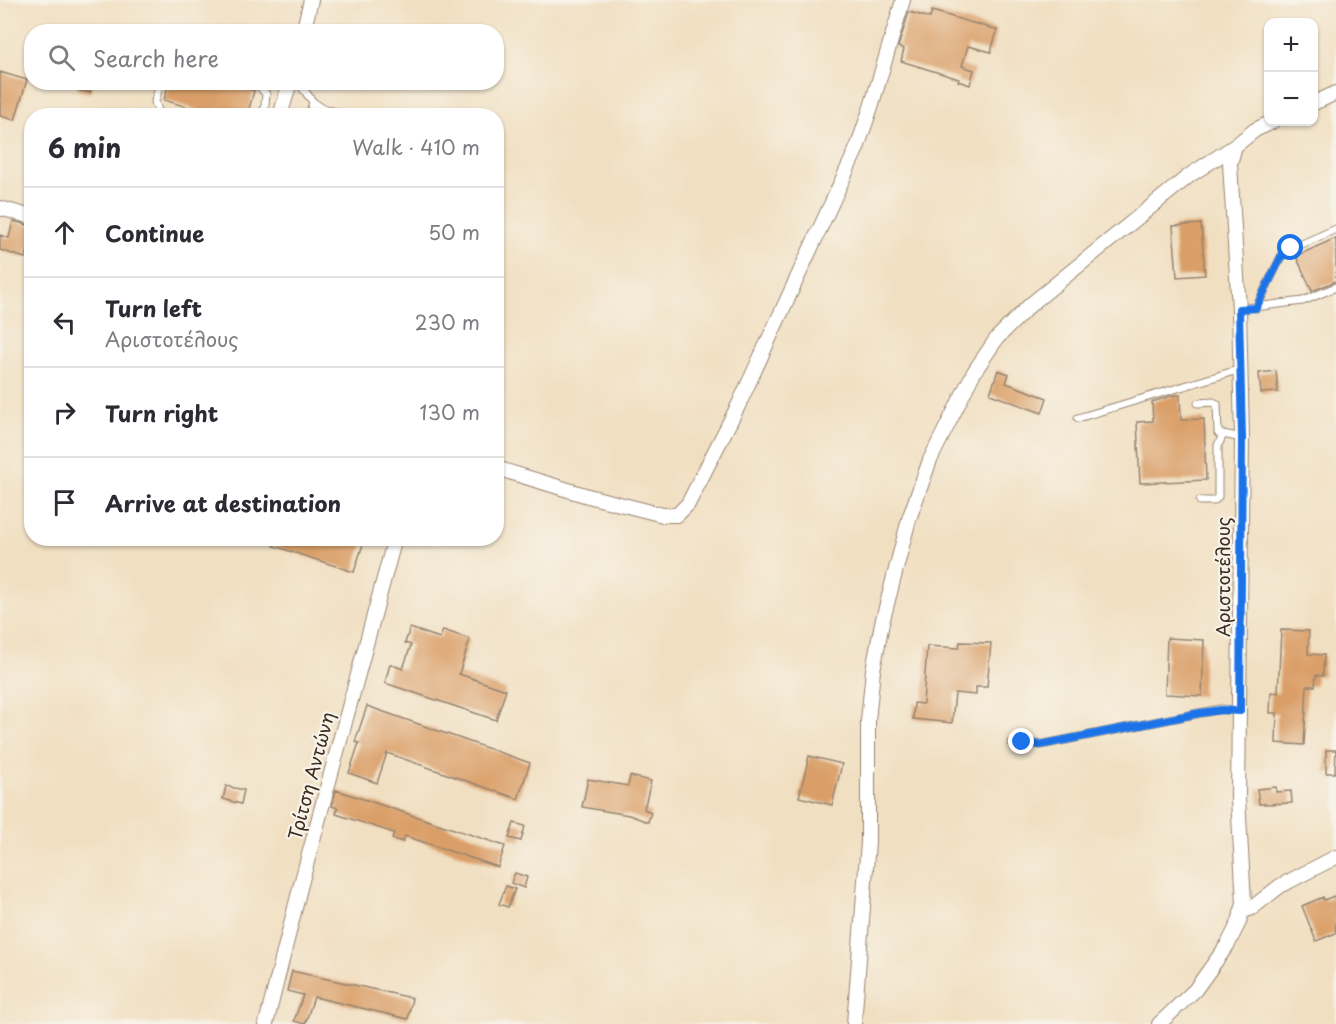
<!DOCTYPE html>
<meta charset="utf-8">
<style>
:root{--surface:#fff;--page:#f2f2f3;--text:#2b2b33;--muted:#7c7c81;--line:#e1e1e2}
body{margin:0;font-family:"Playpen Sans",sans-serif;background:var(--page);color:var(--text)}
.controls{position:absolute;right:18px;top:18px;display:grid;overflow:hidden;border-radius:12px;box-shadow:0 2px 4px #0004}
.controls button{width:54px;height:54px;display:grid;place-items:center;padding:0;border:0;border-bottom:2px solid var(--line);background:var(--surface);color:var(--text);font:30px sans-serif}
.stop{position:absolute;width:18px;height:18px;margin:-14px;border:4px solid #1a73e8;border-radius:50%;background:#fff}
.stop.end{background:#1a73e8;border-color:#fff;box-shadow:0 2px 6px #0008}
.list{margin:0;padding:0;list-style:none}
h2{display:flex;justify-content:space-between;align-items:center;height:78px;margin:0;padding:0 24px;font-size:26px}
h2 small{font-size:20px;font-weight:400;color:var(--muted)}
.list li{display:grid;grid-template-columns:39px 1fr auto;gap:18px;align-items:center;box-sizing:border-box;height:90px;padding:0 24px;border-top:2px solid var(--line)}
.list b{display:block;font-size:22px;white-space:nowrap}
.list p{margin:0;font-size:20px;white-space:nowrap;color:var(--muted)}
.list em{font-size:20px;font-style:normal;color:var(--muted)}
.icon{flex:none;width:33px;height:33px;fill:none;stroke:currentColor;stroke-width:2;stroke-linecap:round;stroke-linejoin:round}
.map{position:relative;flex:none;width:1336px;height:1024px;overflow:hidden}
.search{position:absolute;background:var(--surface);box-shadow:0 2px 4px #0004;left:24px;top:24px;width:480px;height:66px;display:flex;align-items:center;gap:15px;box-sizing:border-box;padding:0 21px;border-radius:24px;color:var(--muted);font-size:22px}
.panel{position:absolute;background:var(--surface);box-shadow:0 2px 4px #0004;left:24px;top:108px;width:480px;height:438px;border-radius:24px}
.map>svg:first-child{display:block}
.building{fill:#da9f67}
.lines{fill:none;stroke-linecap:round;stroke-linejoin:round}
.service-casing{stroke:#968470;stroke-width:9}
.minor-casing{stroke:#968470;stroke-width:16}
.service{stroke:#fff;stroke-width:7}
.minor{stroke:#fff;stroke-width:14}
.route{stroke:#1a73e8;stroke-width:8}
.labels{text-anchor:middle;stroke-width:4.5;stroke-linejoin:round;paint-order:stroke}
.street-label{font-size:18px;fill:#3b2a1e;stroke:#f7f3e8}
</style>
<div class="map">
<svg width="1336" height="1024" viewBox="0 0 1336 1024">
<rect width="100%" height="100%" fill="#f7f3e8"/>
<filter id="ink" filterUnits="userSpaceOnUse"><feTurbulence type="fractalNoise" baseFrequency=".0167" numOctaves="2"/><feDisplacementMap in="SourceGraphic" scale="12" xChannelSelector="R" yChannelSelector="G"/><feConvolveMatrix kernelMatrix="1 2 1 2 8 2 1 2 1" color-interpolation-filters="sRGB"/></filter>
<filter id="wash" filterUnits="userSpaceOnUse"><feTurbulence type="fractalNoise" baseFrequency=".008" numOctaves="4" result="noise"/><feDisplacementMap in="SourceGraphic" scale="24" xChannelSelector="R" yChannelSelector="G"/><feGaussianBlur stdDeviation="1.35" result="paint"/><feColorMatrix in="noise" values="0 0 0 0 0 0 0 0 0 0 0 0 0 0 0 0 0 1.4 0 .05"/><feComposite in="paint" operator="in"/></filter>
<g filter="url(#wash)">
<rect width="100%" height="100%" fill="#f1dfc1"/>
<g id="blocks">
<path class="building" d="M932 11 997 30 991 52 968 46 962 66 974 70 970 85 958 81 959 79 901 61 904 49 898 47 909 12 930 18Z
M0 72 27 80 15 120 0 116Z
M78 82H93L90 93 77 90Z
M169 82H230L254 91 247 116H217L164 100Z
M13 221 32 226V242L25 258 0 250V235L9 238Z
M1201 224 1205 275 1177 277 1173 226Z
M1336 238V281L1312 291 1296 256Z
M998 370 1009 374 1006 383 1047 398 1042 413 990 394Z
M1276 371 1278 392 1261 393 1259 373Z
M1174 395H1180L1181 420 1204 419 1206 480 1140 483 1137 422 1153 421 1152 402Z
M276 538H365L354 572 274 546Z
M410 628 440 638 443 630 470 639 459 674 506 690 496 720 385 683 390 664 403 669 411 645 405 643Z
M1281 630 1309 631 1308 654 1324 655 1323 676 1316 675 1315 686H1307L1304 745 1276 743 1277 713H1270L1271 692 1278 693Z
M1167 638 1204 640 1202 696 1165 694Z
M960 642 991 643 987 687H976V695L955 693 952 723 913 719 914 703 923 704 927 646 959 648Z
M367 706 530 763 518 799 387 753 377 783 349 773 359 743 355 742Z
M1326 750H1336L1335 773H1326Z
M809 756 842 764 832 805 799 797Z
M630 776 651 781 644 809 651 812 648 822 629 815 582 807 588 779 628 786Z
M226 786 244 790 241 804 223 799Z
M1276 787V792L1291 791 1292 803 1259 804 1257 789Z
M336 790 505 846 498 867 405 836 403 842 392 839 394 833 336 814 338 808 332 806Z
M514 823 525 826 521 841 509 838Z
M515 873 527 877 524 888 511 883Z
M506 886 515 889 508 907 499 904Z
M1334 896 1336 901V933L1316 941 1302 906 1323 897 1324 900Z
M292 971 412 998 408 1019 314 997 305 1024 294 1021 303 995 287 991Z"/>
</g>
</g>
<g filter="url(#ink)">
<use href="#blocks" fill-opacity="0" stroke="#968470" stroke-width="1.5"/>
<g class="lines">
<defs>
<path id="service" d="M245 82 260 87 266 94 264 116
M298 82 313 102 322 108 350 116
M160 116 155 102 160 82
M309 116 313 102
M1256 308 1281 257 1286 251 1336 229
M1239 309 1303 301 1336 287
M1198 403 1213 402 1217 404 1218 433 1242 438
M1078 418 1241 369
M1200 501H1214L1218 497V445L1223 435
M1012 743 1028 742 1040 745 1200 713 1221 709 1240 711"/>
<path id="minor" d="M303 32 311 0
M1314 103 1336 93
M280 116 290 82
M0 208 32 217
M496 468 588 496 663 515H677L688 504 739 404 857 148 871 107 903 0
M1241 912 1252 908 1280 886 1336 857
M266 1024 301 884 395 538
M854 1024 868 842V721L873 670 882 623 909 519 930 460 974 372 997 338 1030 305 1190 175 1235 146
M1159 1024 1195 990 1228 944 1239 922 1244 903 1238 799 1242 438 1239 309 1230 164 1235 146 1255 130 1272 122"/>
</defs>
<use href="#service" class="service-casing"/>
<use href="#minor" class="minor-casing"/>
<use href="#service" class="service"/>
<use href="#minor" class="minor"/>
</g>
</g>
<g class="lines" filter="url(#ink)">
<path class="route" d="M1022 742 1040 745 1200 713 1221 710 1240 711 1242 438 1239 309 1256 308 1281 257 1291 248"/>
</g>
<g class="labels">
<g class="street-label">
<text transform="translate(1224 577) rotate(-90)" y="6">Αριστοτέλους</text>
<text transform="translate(312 776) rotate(-75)" y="6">Τρίτση Αντώνη</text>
</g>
</g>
</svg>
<div class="controls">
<button>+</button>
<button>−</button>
</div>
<div class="stop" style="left:1291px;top:248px"></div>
<div class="stop end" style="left:1022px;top:742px"></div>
<div class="search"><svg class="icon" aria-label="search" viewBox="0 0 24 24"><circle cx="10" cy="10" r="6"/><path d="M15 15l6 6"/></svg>Search here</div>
<section class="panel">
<h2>6 min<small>Walk · 410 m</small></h2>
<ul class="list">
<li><svg class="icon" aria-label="ahead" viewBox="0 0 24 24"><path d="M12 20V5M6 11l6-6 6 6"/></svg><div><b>Continue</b></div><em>50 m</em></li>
<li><svg class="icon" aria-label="left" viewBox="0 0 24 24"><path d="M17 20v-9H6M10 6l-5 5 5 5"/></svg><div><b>Turn left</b><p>Αριστοτέλους</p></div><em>230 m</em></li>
<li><svg class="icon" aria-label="right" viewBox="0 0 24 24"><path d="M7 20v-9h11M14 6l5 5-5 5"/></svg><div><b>Turn right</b></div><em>130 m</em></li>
<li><svg class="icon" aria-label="arrive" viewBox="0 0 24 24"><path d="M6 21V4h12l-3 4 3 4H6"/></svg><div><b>Arrive at destination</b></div></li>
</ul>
</section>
</div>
